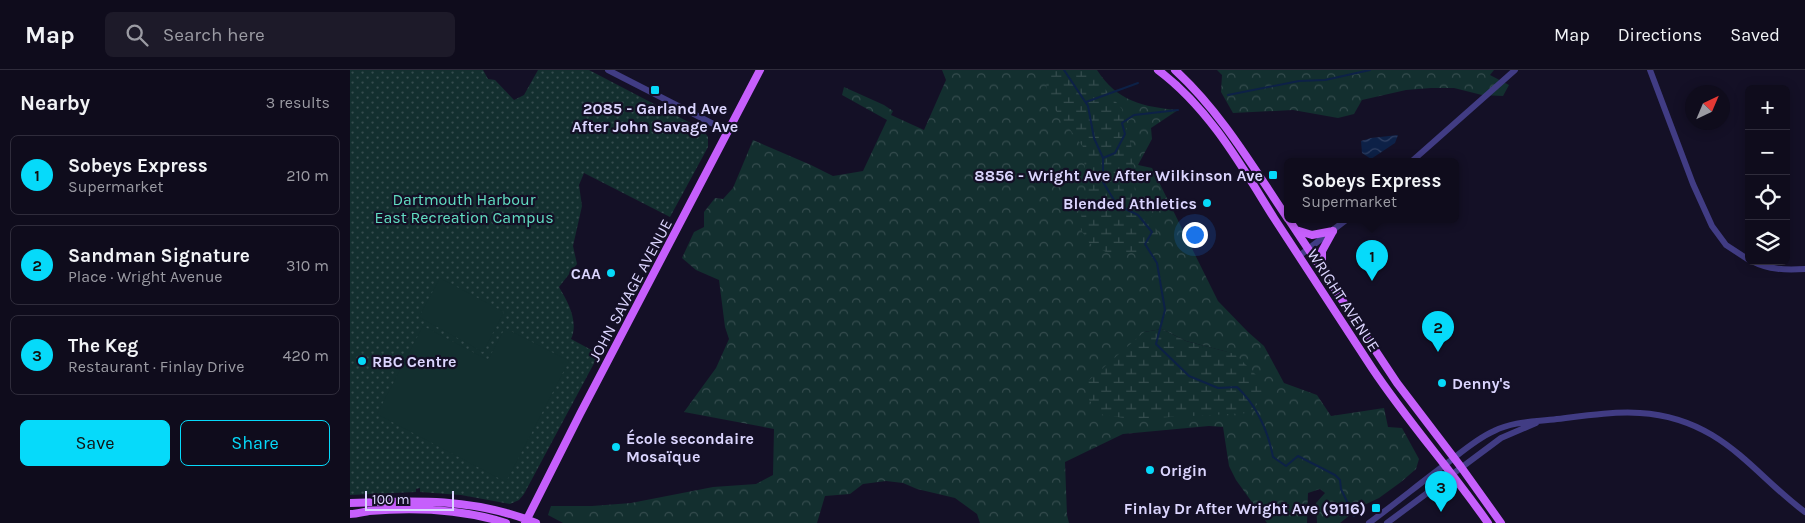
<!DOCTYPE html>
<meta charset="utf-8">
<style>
:root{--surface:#0f0c1c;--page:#1d1a29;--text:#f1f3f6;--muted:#9b9ba3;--line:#2f2c3b;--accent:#06dafa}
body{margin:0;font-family:Karla,sans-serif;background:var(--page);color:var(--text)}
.controls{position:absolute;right:15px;top:15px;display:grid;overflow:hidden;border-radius:8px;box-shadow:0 2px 12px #0003}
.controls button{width:45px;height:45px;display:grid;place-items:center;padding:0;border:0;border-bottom:1px solid var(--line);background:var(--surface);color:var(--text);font:25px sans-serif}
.compass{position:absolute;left:1335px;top:15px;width:45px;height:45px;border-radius:50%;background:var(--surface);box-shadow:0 2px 12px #0003;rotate:44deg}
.scale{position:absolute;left:15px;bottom:12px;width:89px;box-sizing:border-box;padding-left:5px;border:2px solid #dbd5fe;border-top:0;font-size:14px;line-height:18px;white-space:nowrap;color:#dbd5fe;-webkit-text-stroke:4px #141026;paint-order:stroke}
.you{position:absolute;left:844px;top:164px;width:18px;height:18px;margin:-12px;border:4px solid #fff;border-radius:50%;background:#1a73e8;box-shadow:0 0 0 8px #1a73e833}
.badge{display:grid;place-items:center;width:32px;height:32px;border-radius:50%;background:var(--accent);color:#111;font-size:16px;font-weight:700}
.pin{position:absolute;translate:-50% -41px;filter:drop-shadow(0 1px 2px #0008)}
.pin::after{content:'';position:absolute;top:26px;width:18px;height:15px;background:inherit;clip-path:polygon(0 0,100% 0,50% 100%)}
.popup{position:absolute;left:934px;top:88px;width:175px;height:65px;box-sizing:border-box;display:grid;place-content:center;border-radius:8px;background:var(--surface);filter:drop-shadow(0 1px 4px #0005);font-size:16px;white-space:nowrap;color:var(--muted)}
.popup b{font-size:19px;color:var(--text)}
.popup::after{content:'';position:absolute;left:50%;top:100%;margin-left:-10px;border:10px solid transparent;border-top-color:var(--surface)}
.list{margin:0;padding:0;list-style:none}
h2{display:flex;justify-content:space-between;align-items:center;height:65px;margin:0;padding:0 20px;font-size:21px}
h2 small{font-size:16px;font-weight:400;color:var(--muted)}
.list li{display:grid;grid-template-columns:32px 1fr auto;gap:15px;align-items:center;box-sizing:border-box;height:80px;margin:0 10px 10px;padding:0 10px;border:1px solid var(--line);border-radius:8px}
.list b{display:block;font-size:19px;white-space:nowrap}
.list p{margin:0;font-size:16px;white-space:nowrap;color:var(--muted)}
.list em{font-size:16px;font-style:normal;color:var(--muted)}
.actions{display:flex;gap:10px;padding:15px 20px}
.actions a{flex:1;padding:11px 0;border:1px solid var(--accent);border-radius:8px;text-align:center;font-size:18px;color:var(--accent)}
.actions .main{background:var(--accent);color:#111}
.icon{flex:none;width:28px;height:28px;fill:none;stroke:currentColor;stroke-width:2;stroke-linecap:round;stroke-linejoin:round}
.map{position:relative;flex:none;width:1455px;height:453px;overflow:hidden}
header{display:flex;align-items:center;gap:30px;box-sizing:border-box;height:70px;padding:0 25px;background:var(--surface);border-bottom:1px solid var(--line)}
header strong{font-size:24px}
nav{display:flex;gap:28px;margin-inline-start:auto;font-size:18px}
.search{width:350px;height:45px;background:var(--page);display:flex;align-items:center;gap:12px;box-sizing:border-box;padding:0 18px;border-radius:8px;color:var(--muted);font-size:19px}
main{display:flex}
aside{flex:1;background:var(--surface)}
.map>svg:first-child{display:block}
.forest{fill:url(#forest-crowns);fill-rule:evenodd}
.wetland{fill:url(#wetland-marsh)}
.park{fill:url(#park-dots)}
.pitch{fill:#132f2f}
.water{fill:url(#water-waves)}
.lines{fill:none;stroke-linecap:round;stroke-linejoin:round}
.stream{stroke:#0d2147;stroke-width:2}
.minor{stroke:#413c84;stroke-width:6}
.major{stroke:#c65ffc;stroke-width:8}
.poi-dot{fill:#06dafa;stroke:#141026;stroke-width:2}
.labels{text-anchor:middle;stroke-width:4.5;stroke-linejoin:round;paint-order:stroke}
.poi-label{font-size:16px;font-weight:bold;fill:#dbd5fe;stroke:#141026;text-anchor:end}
.park-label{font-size:16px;fill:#62ddc2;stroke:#141026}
.street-label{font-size:16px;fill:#dbd5fe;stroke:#141026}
</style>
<header>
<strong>Map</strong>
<div class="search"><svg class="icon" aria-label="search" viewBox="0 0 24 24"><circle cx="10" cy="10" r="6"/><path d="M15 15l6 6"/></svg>Search here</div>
<nav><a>Map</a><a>Directions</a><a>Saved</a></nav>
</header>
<main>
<aside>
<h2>Nearby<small>3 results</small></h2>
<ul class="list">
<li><span class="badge">1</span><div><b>Sobeys Express</b><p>Supermarket</p></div><em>210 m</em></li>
<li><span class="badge">2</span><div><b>Sandman Signature</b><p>Place · Wright Avenue</p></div><em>310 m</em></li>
<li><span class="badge">3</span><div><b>The Keg</b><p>Restaurant · Finlay Drive</p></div><em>420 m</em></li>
</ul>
<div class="actions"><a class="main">Save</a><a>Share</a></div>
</aside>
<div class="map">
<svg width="1455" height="453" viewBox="0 0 1455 453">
<defs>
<pattern id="forest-crowns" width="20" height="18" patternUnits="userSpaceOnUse" patternTransform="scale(1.25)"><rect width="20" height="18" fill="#132f2f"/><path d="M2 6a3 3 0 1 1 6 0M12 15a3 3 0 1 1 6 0" fill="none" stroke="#354c4e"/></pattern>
<pattern id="wetland-marsh" width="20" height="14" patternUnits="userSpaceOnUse" patternTransform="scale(1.25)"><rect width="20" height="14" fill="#132f2f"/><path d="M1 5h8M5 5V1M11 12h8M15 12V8" fill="none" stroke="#354c4e"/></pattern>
<pattern id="park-dots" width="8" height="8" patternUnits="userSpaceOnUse" patternTransform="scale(1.25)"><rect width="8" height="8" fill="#132f2f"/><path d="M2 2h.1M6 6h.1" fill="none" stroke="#354c4e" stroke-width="1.8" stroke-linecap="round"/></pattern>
<pattern id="water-waves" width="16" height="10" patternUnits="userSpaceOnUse" patternTransform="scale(1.25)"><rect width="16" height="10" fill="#0d2147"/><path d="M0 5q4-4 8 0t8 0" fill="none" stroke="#304063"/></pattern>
</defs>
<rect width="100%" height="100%" fill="#141026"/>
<path class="forest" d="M592 0H747C767 31 793 37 828 40L801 58 802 69 788 95 802 98 868 231 898 262 914 276 934 313 967 325 981 346 1034 338 1038 357 1052 358 1069 389 1066 399 1051 412 1029 428 1010 437 990 453H967L966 433 975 423 970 419 958 423 957 453H917L886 410 879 396 873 357 859 356 773 364 715 392 717 445 719 453H630L627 444 605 428 567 419 553 413 536 411 513 414 500 424 475 426 467 453H213L198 445 201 436H242L281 433 363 417 406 414 423 405 424 359 334 342 366 298 379 269 375 257 369 210 346 200 332 188 344 162 354 157V142L365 128 373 129 383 118 403 70 461 95 483 106 513 101 537 50 492 25 494 17 534 35 543 41 541 45 574 60 596 10ZM812 259 836 271 885 284 794 262Z
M867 0H1144L1140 5 1159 15 1153 26 1132 25 1104 18H1081L1056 20 1012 30 1004 44 988 48 943 40 883 43 871 22 872 5Z"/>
<path class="wetland" d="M704 0H739L772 39 783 83 785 125 803 149 809 167 799 183 756 182 739 173 729 156 737 124 733 77 701 34 696 15Z
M812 259 836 271 885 284 907 306 914 327 899 343 782 349 753 345 739 330 736 313 794 262Z"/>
<path class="park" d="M0 0H133L138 9 145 10 164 30 174 25 188 0H239L352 59 358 67V77L320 147 234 103 229 115 232 136 223 176 227 194 209 217C218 232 229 252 221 269L249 284 174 424 169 430 160 434 111 425 70 422V418L66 419V422L0 425Z"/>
<path class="pitch" d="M90 208 154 242 133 282 69 247Z
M73 256 138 290 155 258 219 291 156 412 27 344Z"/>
<path class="water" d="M1048 65 1045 73 1021 89 1012 83 1011 71 1021 68Z"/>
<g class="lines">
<path class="stream" d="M714 0 738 36 744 68 753 88V112L767 135 788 145 802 162 795 174 807 193 815 240 806 274 839 306 868 318 887 317C907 336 918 361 923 387L936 396 948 386 985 405 990 410 991 419 1004 446
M878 25 949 11 975 10 1020 0
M736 32 788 13
M753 88 765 83 775 64 772 53 784 45 828 40"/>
<path class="minor" d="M258 0 379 62
M1300 0 1343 114 1362 156 1376 175 1399 190
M1061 92 1165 0
M949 186 996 150
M1402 191C1419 200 1436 200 1455 199
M1019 453C1046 433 1073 411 1100 391 1114 380 1128 368 1144 361 1164 351 1185 352 1207 349 1263 342 1310 334 1362 365 1397 386 1422 418 1455 442
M1037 453 1151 368 1186 353"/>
<path class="major" d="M808 0C859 38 891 95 924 148 957 198 989 248 1022 298 1058 352 1101 400 1138 453
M825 0C871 42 903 97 938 149
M939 150 1047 313 1111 397 1151 453
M946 160 962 165 983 161
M972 196V181L983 161
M0 433C65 430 124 428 186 453
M0 444C7 444 13 442 19 441 65 437 112 439 156 453
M175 453 230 344 410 0"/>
</g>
<g class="poi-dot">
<rect x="300" y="15" width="10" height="10" rx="2.5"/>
<rect x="918" y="100" width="10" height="10" rx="2.5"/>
<circle cx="857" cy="133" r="5"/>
<circle cx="261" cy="203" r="5"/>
<circle cx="12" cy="291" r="5"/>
<circle cx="1092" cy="313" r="5"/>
<circle cx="266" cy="377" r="5"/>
<circle cx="800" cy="400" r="5"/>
<rect x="1021" y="433" width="10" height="10" rx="2.5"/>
</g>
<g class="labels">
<g class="poi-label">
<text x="305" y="44" text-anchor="middle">2085 - Garland Ave<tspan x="305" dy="18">After John Savage Ave</tspan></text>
<text x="913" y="111">8856 - Wright Ave After Wilkinson Ave</text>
<text x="847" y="139">Blended Athletics</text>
<text x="251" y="209">CAA</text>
<text x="22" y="297" text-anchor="start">RBC Centre</text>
<text x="1102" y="319" text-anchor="start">Denny's</text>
<text x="276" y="374" text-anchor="start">École secondaire<tspan x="276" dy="18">Mosaïque</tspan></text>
<text x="810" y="406" text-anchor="start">Origin</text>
<text x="1016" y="444">Finlay Dr After Wright Ave (9116)</text>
</g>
<g class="park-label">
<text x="114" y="135">Dartmouth Harbour<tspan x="114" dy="18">East Recreation Campus</tspan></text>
</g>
<g class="street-label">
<text transform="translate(280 220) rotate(-62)" y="6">JOHN SAVAGE AVENUE</text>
<text transform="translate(994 230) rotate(57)" y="6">WRIGHT AVENUE</text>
</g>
</g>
</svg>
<div class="controls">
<button>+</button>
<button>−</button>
<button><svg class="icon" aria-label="locate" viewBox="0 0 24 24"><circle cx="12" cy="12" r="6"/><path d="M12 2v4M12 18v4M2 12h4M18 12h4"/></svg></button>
<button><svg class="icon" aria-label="layers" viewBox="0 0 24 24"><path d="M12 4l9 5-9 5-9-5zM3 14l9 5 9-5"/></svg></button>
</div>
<svg class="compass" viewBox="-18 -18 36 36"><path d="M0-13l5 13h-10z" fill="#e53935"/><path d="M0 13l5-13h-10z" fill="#9b9ba3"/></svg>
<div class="scale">100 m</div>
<div class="you"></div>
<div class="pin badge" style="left:1022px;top:211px">1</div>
<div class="popup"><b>Sobeys Express</b>Supermarket</div>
<div class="pin badge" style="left:1088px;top:282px">2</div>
<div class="pin badge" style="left:1091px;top:442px">3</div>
</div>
</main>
